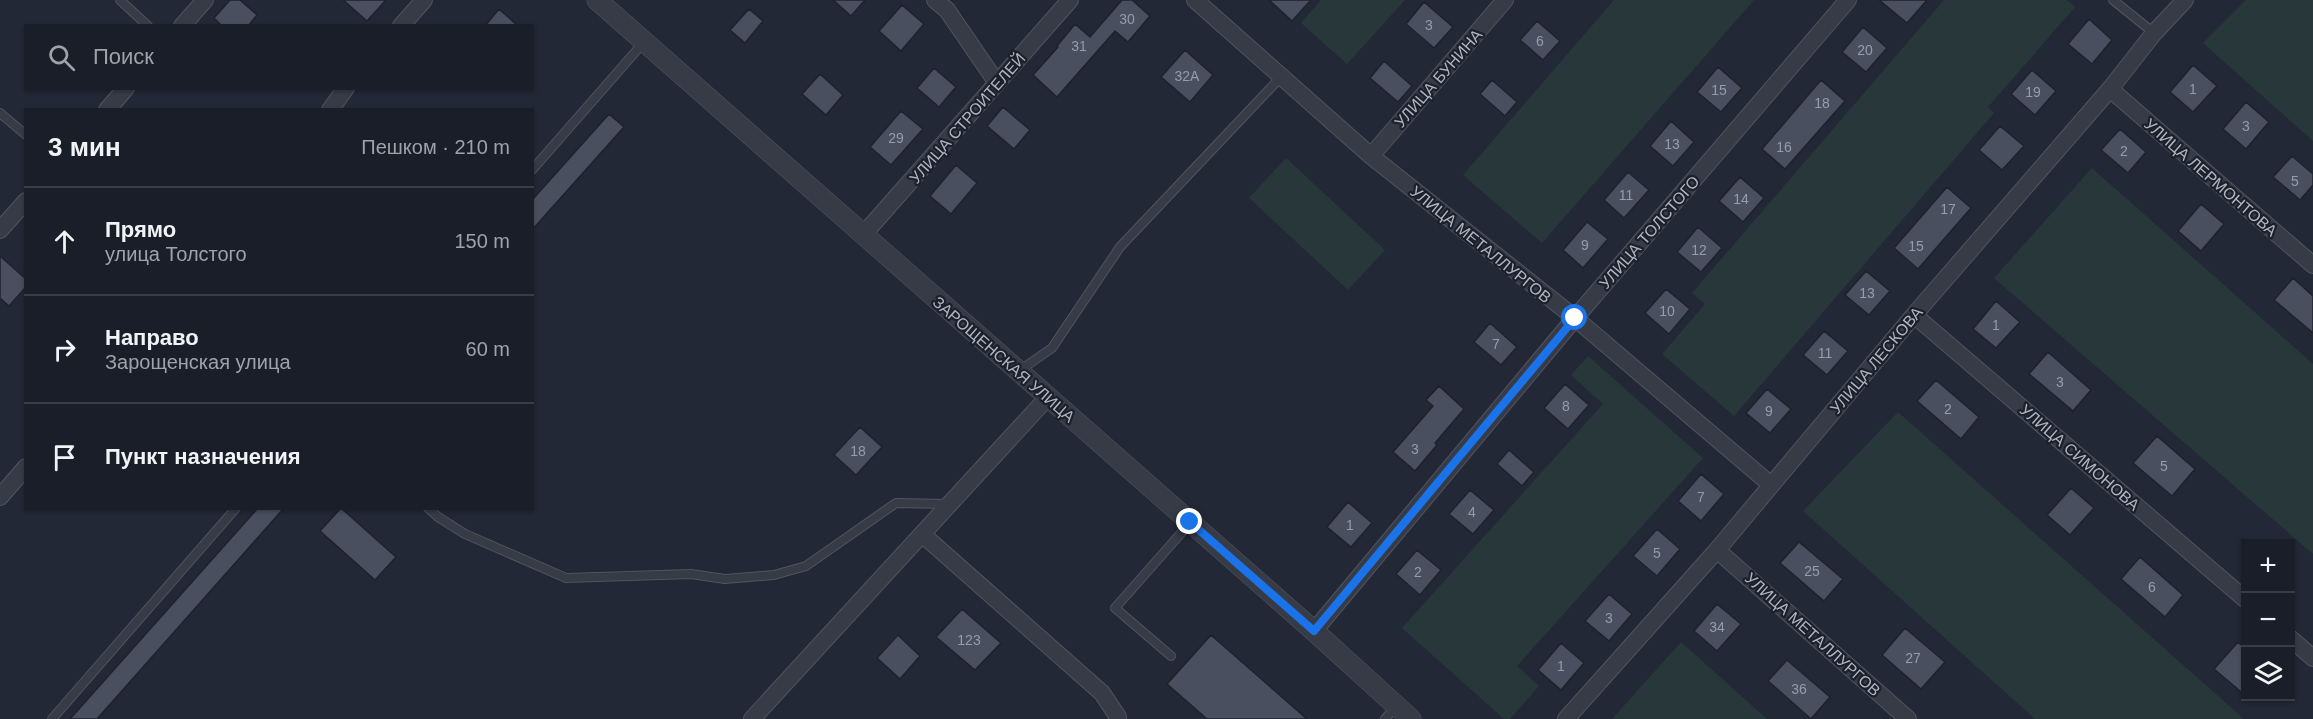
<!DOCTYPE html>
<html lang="ru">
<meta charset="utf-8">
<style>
:root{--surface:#1a1e28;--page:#272b34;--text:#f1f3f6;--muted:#9fa2a8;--line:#383c45}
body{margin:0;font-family:Helvetica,sans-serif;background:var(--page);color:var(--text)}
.controls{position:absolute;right:18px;bottom:18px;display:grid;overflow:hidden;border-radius:0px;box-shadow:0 2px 4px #0004}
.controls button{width:54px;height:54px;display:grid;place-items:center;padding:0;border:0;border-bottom:2px solid var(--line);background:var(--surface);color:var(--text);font:30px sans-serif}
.stop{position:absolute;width:18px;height:18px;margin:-14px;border:4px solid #1a73e8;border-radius:50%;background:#fff}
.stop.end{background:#1a73e8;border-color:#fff;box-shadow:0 2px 6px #0008}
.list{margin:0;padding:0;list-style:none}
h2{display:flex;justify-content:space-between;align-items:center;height:78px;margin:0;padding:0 24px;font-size:26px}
h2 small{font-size:20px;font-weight:400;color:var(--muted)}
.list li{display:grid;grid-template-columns:39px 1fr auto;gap:18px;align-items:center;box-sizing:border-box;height:108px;padding:0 24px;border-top:2px solid var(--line)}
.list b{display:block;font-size:22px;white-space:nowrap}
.list p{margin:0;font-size:20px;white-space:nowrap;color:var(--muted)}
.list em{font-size:20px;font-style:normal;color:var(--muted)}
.icon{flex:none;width:33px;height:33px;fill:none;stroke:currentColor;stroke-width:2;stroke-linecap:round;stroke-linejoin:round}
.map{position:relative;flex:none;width:2313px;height:719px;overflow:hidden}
.search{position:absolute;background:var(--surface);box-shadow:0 2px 4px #0004;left:24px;top:24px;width:510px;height:66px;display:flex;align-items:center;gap:15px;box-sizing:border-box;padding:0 21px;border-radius:0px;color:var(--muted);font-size:22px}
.panel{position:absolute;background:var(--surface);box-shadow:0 2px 4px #0004;left:24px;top:108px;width:510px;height:402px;border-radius:0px}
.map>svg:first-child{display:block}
.green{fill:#28383a}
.building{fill:#494f5f;stroke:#1d222c;stroke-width:1.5}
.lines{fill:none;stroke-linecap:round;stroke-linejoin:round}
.service-casing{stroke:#505561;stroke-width:10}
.minor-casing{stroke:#505561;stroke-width:18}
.tertiary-casing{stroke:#505561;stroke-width:21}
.service{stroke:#363b46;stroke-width:8}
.minor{stroke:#363b46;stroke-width:16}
.tertiary{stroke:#363b46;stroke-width:20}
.route{stroke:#1a73e8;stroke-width:8}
.labels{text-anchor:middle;stroke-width:4.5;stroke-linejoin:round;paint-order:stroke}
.number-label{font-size:14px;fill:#969ca9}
.street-label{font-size:16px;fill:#b0b5c2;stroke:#1b202a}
</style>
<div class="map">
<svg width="2313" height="719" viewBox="0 0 2313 719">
<rect width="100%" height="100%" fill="#222835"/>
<path class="green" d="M1321 0H1405L1347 64 1301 23Z
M1614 0H1754L1542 243 1463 175Z
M1944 0H2067L2075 7 1988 107 1994 113 1734 416 1662 354 1705 304 1692 293Z
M2246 0H2313V141L2203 43Z
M1286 158 1385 250 1348 290 1249 198Z
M2092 168 2313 364V554L1994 278Z
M1588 356 1703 458 1517 666 1539 686 1510 719H1504L1402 628 1603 404 1571 375Z
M1898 412 2244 719H2035L1803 511Z
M1681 642 1767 719H1612Z"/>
<path class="building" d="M230 0H240L257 15 248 26H222L214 18Z
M343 0H386L367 21Z
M833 0H865L851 16Z
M1122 0H1132L1150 16 1128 42 1115 31 1057 97 1033 75 1058 47 1057 46 1075 24 1090 37Z
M1269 0H1311L1292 21Z
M1879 0H1927L1907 23Z
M1424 2 1453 27 1434 48 1406 24Z
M902 5 924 24 901 51 879 31Z
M499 9 518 26H485Z
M749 9 763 21 745 43 730 30Z
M2089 19 2112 40 2092 64 2068 44Z
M1537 21 1560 41 1543 60 1520 40Z
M1863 27 1887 48 1866 72 1842 52Z
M1185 50 1213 75 1190 102 1161 77Z
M1384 61 1412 86 1398 102 1370 78Z
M2193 65 2217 86 2193 112 2170 92Z
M1718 67 1742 88 1721 112 1697 92Z
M934 68 956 87 939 107 917 88Z
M2032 70 2056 91 2035 115 2011 94Z
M820 74 843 95 826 115 802 94Z
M1492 80 1517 102 1505 116 1480 94Z
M1821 80 1845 101 1785 169 1762 149Z
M2246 102 2269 122 2246 149 2223 129Z
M1003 107 1030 130 1014 149 987 126Z
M901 111 923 129 891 165 870 147Z
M609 114 624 127 532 230V200Z
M1671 121 1694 142 1673 166 1650 146Z
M2000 126 2024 146 2002 170 1979 150Z
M2120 129 2146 152 2128 173 2101 150Z
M2292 156 2313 174V185L2300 200 2273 177Z
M956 165 977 183 951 214 930 196Z
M1628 172 1649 190 1624 218 1604 200Z
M1740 177 1764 198 1743 222 1719 201Z
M1947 187 1971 208 1918 269 1894 248Z
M2201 204 2224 224 2201 251 2178 231Z
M1587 222 1608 239 1583 268 1563 250Z
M1698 227 1722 248 1701 272 1677 252Z
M0 256 26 279V287L9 306 0 298Z
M1866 271 1890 291 1869 315 1845 295Z
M2293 278 2313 296V333L2274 300Z
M1666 289 1690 309 1669 334 1645 313Z
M1996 301 2020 322 1996 348 1973 329Z
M1490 323 1517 347 1501 365 1474 342Z
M1824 331 1848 351 1827 375 1803 355Z
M2048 352 2091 390 2073 411 2029 374Z
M1936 380 1979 417 1961 439 1917 401Z
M1565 384 1589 405 1568 429 1544 408Z
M1439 386 1464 409 1435 443 1437 445 1415 471 1393 452 1433 406 1426 400Z
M1767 389 1791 409 1770 433 1746 413Z
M860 427 882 447 856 475 834 455Z
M2157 436 2195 469 2172 496 2133 463Z
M1509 450 1534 472 1522 486 1497 464Z
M1701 474 1724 494 1701 521 1678 501Z
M2071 488 2094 508 2070 535 2047 515Z
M1470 490 1494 510 1473 534 1449 514Z
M1348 502 1372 523 1351 547 1327 527Z
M258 508H284L97 719H70Z
M341 508 396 557 375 580 320 531Z
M1657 529 1680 549 1657 576 1633 556Z
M1799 542 1843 579 1824 601 1780 563Z
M1417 550 1441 570 1420 595 1396 574Z
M2140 557 2183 595 2165 617 2121 579Z
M1609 594 1632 614 1609 641 1585 621Z
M1717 604 1741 624 1717 651 1694 631Z
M962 609 1001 643 975 670 936 637Z
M1905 628 1945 662 1921 689 1882 655Z
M898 635 920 656 900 679 877 658Z
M1211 635 1307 719H1207L1167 684Z
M2238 642 2246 649V696L2214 669Z
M1561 643 1584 663 1561 690 1538 670Z
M1787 660 1830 697 1811 719 1768 681Z"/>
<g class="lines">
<defs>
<path id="service" d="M120 0 148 26
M2113 0 2154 33
M0 113 26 135
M532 170 644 42
M1019 371 1052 348 1120 247 1281 77
M428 508 438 517 465 534 566 578 691 574 725 579 774 575 806 566 896 503 949 504
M1171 656 1115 608 1190 523
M52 719 236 508
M1385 719 1396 706"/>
<path id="minor" d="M935 0 947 10 997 83
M1195 0 1371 156 1575 318 1770 484
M182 26 205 0
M401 26 424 0
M2110 89 2313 265
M107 110 126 88
M330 110 346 88
M1371 156 1505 0
M0 230 26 201
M863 235 1070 0
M1914 315 2246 600
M0 497 26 467
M922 534 1102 693 1118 717 1117 719
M1717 550 1908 719
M1314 631 1575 318 1848 0
M2290 638 2313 658
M752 719 1048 397
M1566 719 1717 550 1914 315 2110 89 2154 33 2185 0"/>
<path id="tertiary" d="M597 0 1314 631 1411 719"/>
</defs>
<use href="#service" class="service-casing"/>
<use href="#minor" class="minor-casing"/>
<use href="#tertiary" class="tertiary-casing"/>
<use href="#service" class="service"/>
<use href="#minor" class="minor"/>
<use href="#tertiary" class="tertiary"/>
</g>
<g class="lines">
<path class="route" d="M1190 522 1314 631 1575 318"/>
</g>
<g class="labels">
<g class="number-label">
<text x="1127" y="24">30</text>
<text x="1429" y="30">3</text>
<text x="1540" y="46">6</text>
<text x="1079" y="51">31</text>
<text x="1865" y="55">20</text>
<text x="1187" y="81">32А</text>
<text x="2193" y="94">1</text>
<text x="1719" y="95">15</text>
<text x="2033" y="97">19</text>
<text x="1822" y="108">18</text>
<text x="2246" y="131">3</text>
<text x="896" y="143">29</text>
<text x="1672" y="149">13</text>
<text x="1784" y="152">16</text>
<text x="2124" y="156">2</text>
<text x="2295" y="186">5</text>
<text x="1626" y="200">11</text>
<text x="1741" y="204">14</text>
<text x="1948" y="214">17</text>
<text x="1585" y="250">9</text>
<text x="1916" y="251">15</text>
<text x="1699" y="255">12</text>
<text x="1867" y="298">13</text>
<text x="1667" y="316">10</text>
<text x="1996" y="330">1</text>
<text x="1496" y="349">7</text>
<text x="1825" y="358">11</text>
<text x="2060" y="387">3</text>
<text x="1566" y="411">8</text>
<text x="1948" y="414">2</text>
<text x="1769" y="416">9</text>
<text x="1415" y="454">3</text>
<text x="858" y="456">18</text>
<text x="2164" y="471">5</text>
<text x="1701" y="502">7</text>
<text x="1472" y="517">4</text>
<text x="1350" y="530">1</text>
<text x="1657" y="558">5</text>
<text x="1812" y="576">25</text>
<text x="1418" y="577">2</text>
<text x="2152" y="592">6</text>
<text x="1609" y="623">3</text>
<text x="1717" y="632">34</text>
<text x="969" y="645">123</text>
<text x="1913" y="663">27</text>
<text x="1561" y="671">1</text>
<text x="1799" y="694">36</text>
</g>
<g class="street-label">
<text transform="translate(1438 78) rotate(-49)" y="6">УЛИЦА БУНИНА</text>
<text transform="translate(967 118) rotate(-49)" y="6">УЛИЦА СТРОИТЕЛЕЙ</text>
<text transform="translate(2211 177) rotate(41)" y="6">УЛИЦА ЛЕРМОНТОВА</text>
<text transform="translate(1649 232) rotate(-49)" y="6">УЛИЦА ТОЛСТОГО</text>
<text transform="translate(1481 244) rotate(39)" y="6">УЛИЦА МЕТАЛЛУРГОВ</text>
<text transform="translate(1004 359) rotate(41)" y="6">ЗАРОЩЕНСКАЯ УЛИЦА</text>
<text transform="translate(1876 360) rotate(-50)" y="6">УЛИЦА ЛЕСКОВА</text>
<text transform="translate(2080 457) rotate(41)" y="6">УЛИЦА СИМОНОВА</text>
<text transform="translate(1813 634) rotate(42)" y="6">УЛИЦА МЕТАЛЛУРГОВ</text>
</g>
</g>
</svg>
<div class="controls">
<button>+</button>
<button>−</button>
<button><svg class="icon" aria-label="layers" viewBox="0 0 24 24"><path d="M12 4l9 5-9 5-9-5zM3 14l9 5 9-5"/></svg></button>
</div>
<div class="stop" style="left:1575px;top:318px"></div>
<div class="stop end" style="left:1190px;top:522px"></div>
<div class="search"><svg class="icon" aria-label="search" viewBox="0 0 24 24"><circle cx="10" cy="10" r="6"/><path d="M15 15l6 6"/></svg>Поиск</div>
<section class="panel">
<h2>3 мин<small>Пешком · 210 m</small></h2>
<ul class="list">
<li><svg class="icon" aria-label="ahead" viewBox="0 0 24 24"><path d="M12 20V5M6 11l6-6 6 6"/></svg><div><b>Прямо</b><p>улица Толстого</p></div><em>150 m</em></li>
<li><svg class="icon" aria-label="right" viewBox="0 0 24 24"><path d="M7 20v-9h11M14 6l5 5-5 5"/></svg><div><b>Направо</b><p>Зарощенская улица</p></div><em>60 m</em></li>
<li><svg class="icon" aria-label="arrive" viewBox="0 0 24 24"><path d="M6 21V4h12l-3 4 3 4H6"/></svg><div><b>Пункт назначения</b></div></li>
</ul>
</section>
</div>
